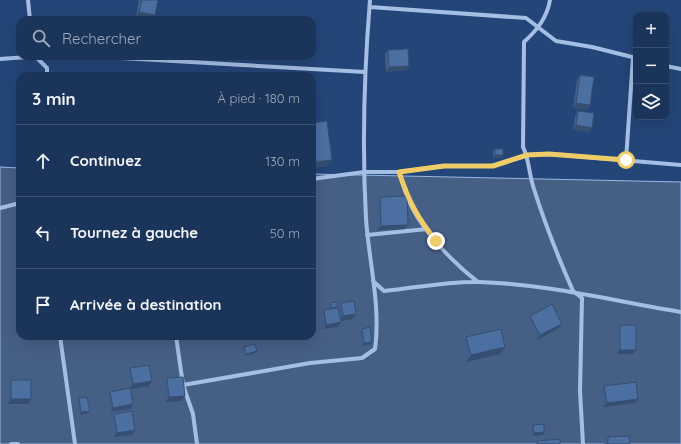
<!DOCTYPE html>
<html lang="fr">
<meta charset="utf-8">
<style>
:root{--surface:#1b345a;--page:#283f63;--text:#f1f3f6;--muted:#a0aabb;--line:#394f70}
body{margin:0;font-family:Quicksand,sans-serif;background:var(--page);color:var(--text)}
.controls{position:absolute;right:12px;top:12px;display:grid;overflow:hidden;border-radius:8px;box-shadow:0 4px 16px #0002}
.controls button{width:36px;height:36px;display:grid;place-items:center;padding:0;border:0;border-bottom:1px solid var(--line);background:var(--surface);color:var(--text);font:20px sans-serif}
.stop{position:absolute;width:12px;height:12px;margin:-9px;border:3px solid #eecd69;border-radius:50%;background:#fff}
.stop.end{background:#eecd69;border-color:#fff;box-shadow:0 1px 4px #0008}
.list{margin:0;padding:0;list-style:none}
h2{display:flex;justify-content:space-between;align-items:center;height:52px;margin:0;padding:0 16px;font-size:17px}
h2 small{font-size:13px;font-weight:400;color:var(--muted)}
.list li{display:grid;grid-template-columns:26px 1fr auto;gap:12px;align-items:center;box-sizing:border-box;height:72px;padding:0 16px;border-top:1px solid var(--line)}
.list b{display:block;font-size:15px;white-space:nowrap}
.list em{font-size:13px;font-style:normal;color:var(--muted)}
.icon{flex:none;width:22px;height:22px;fill:none;stroke:currentColor;stroke-width:2;stroke-linecap:round;stroke-linejoin:round}
.map{position:relative;flex:none;width:681px;height:444px;overflow:hidden}
.search{position:absolute;background:var(--surface);box-shadow:0 4px 16px #0002;left:16px;top:16px;width:300px;height:44px;display:flex;align-items:center;gap:10px;box-sizing:border-box;padding:0 14px;border-radius:12px;color:var(--muted);font-size:15px}
.panel{position:absolute;background:var(--surface);box-shadow:0 4px 16px #0002;left:16px;top:72px;width:300px;height:268px;border-radius:12px}
.map>svg:first-child{display:block}
.water{fill:#465f85;stroke:#99b9e5}
.lines{fill:none;stroke-linecap:round;stroke-linejoin:round}
.street{stroke:#a5bfe4;stroke-width:4}
.wall{fill:#415f8b}
.shaded-wall{fill:#354e71}
.building{fill:#4c6fa2;stroke:#354e71}
.route{stroke:#eecd69;stroke-width:5}
</style>
<div class="map">
<svg width="681" height="444" viewBox="0 0 681 444">
<rect width="100%" height="100%" fill="#244578"/>
<path class="water" d="M0 167 20 168V336H312V174L681 182V444H0Z"/>
<g class="lines">
<path class="street" d="M28 0 30 20
M550 0C547 18 537 30 524 42L523 147C529 159 529 173 533 186 544 221 558 257 573 291L582 298 580 391 583 444
M370 7 526 18 556 41 592 47 636 58
M35 56 47 68V76
M86 56 365 72
M0 59 42 56
M666 66 681 69
M626 160 633 58
M399 172C404 188 409 204 418 218 433 241 456 265 478 282
M312 179 364 172H399L444 166H493L527 155 549 154 681 165
M0 208 20 203
M367 235 427 229
M373 281 384 291C416 288 447 281 479 282 548 284 613 301 681 312
M60 336 75 444
M176 336 183 385 193 414 197 444
M183 385 310 363 362 358 375 349C381 307 369 262 366 219 362 146 364 73 370 0
M11 444H18"/>
</g>
<path class="wall" d="M139 0H158L155 15 152 19 136 17Z
M388 50 409 66 406 70 386 72 385 54Z
M580 75 590 105 587 110 573 108 577 80Z
M578 111 592 128 588 132 573 130 575 116Z
M312 123 327 166 312 168Z
M495 149 503 155 501 158H493V151Z
M380 197 404 229 377 230V201Z
M331 303 336 308H338L341 303 353 319 340 321 337 327 323 329 321 315 324 310 330 309 329 305Z
M530 316 559 328 537 340 527 321Z
M620 325 633 354H617V330Z
M362 329 371 344 362 346 360 331Z
M466 337 505 347 500 354 466 362 462 344Z
M244 347 257 351 255 353 244 356 242 349Z
M130 368 152 381 149 386 130 389 133 404 130 409 110 412 107 397 110 392 130 389 127 373Z
M167 378 185 396 181 401 165 402 164 382Z
M11 380 28 404H8L7 385Z
M604 386 638 399 635 403 603 407 601 391Z
M79 398 88 413 80 415 77 401Z
M114 414 132 435 114 437 111 419Z
M533 425 543 435 532 436V427Z
M608 437 630 444H605L604 442Z"/>
<path class="shaded-wall" d="M139 12 155 15 152 19 136 17Z
M409 66 406 70 386 72 389 67Z
M576 103 590 105 587 110 573 108Z
M576 125 592 128 588 132 573 130Z
M495 155H503L501 158H493Z
M332 160 327 166 312 168V167L316 162Z
M408 225 404 229 377 230 381 226Z
M356 314 353 319 340 321 343 316Z
M341 322 337 327 323 329 326 325Z
M562 324 559 328 537 340 540 335Z
M225 336H245L223 339Z
M250 336H263L248 338Z
M372 342 371 344 362 346 364 343Z
M505 347 500 354 466 362 471 355Z
M620 350H636L633 354H617Z
M257 351 255 353 244 356 246 354Z
M152 381 149 386 130 389 133 384Z
M185 396 181 401 165 402 169 397Z
M11 399H31L28 404H8Z
M638 399 635 403 603 407 607 403Z
M133 404 130 409 110 412 113 408Z
M90 411 88 413 80 415 81 412Z
M135 430 132 435 114 437 117 433Z
M544 432 543 435 532 436 534 433Z"/>
<path class="building" d="M142 0H158L155 15 139 12Z
M408 49 409 66 389 67 388 50Z
M580 75 594 77 590 105 576 103Z
M578 111 594 113 592 128 576 125Z
M327 121 332 160 316 162 312 130V123Z
M495 149H503V155H495Z
M407 196 408 225 381 226 380 197Z
M354 301 356 314 343 316 341 303Z
M337 302V307L331 308V303Z
M552 304 562 324 540 335 530 316Z
M338 308 341 322 326 325 324 310Z
M620 325H636V350H620Z
M370 327 372 342 364 343 362 329Z
M501 329 505 347 471 355 466 337Z
M255 344 257 351 246 354 244 347Z
M149 365 152 381 133 384 130 368Z
M183 377 185 396 169 397 167 378Z
M11 380H31V399H11Z
M636 382 638 399 607 403 604 386Z
M130 388 133 404 113 408 110 392Z
M87 397 90 411 81 412 79 398Z
M132 411 135 430 117 433 114 414Z
M544 424V432L534 433 533 425Z
M629 436 630 444H608V437Z
M560 439V444H537V441Z"/>
<g class="lines">
<path class="route" d="M436 241C417 217 409 202 399 172L444 166H493L527 155 549 154 626 160"/>
</g>
</svg>
<div class="controls">
<button>+</button>
<button>−</button>
<button><svg class="icon" aria-label="layers" viewBox="0 0 24 24"><path d="M12 4l9 5-9 5-9-5zM3 14l9 5 9-5"/></svg></button>
</div>
<div class="stop" style="left:626px;top:160px"></div>
<div class="stop end" style="left:436px;top:241px"></div>
<div class="search"><svg class="icon" aria-label="search" viewBox="0 0 24 24"><circle cx="10" cy="10" r="6"/><path d="M15 15l6 6"/></svg>Rechercher</div>
<section class="panel">
<h2>3 min<small>À pied · 180 m</small></h2>
<ul class="list">
<li><svg class="icon" aria-label="ahead" viewBox="0 0 24 24"><path d="M12 20V5M6 11l6-6 6 6"/></svg><div><b>Continuez</b></div><em>130 m</em></li>
<li><svg class="icon" aria-label="left" viewBox="0 0 24 24"><path d="M17 20v-9H6M10 6l-5 5 5 5"/></svg><div><b>Tournez à gauche</b></div><em>50 m</em></li>
<li><svg class="icon" aria-label="arrive" viewBox="0 0 24 24"><path d="M6 21V4h12l-3 4 3 4H6"/></svg><div><b>Arrivée à destination</b></div></li>
</ul>
</section>
</div>
